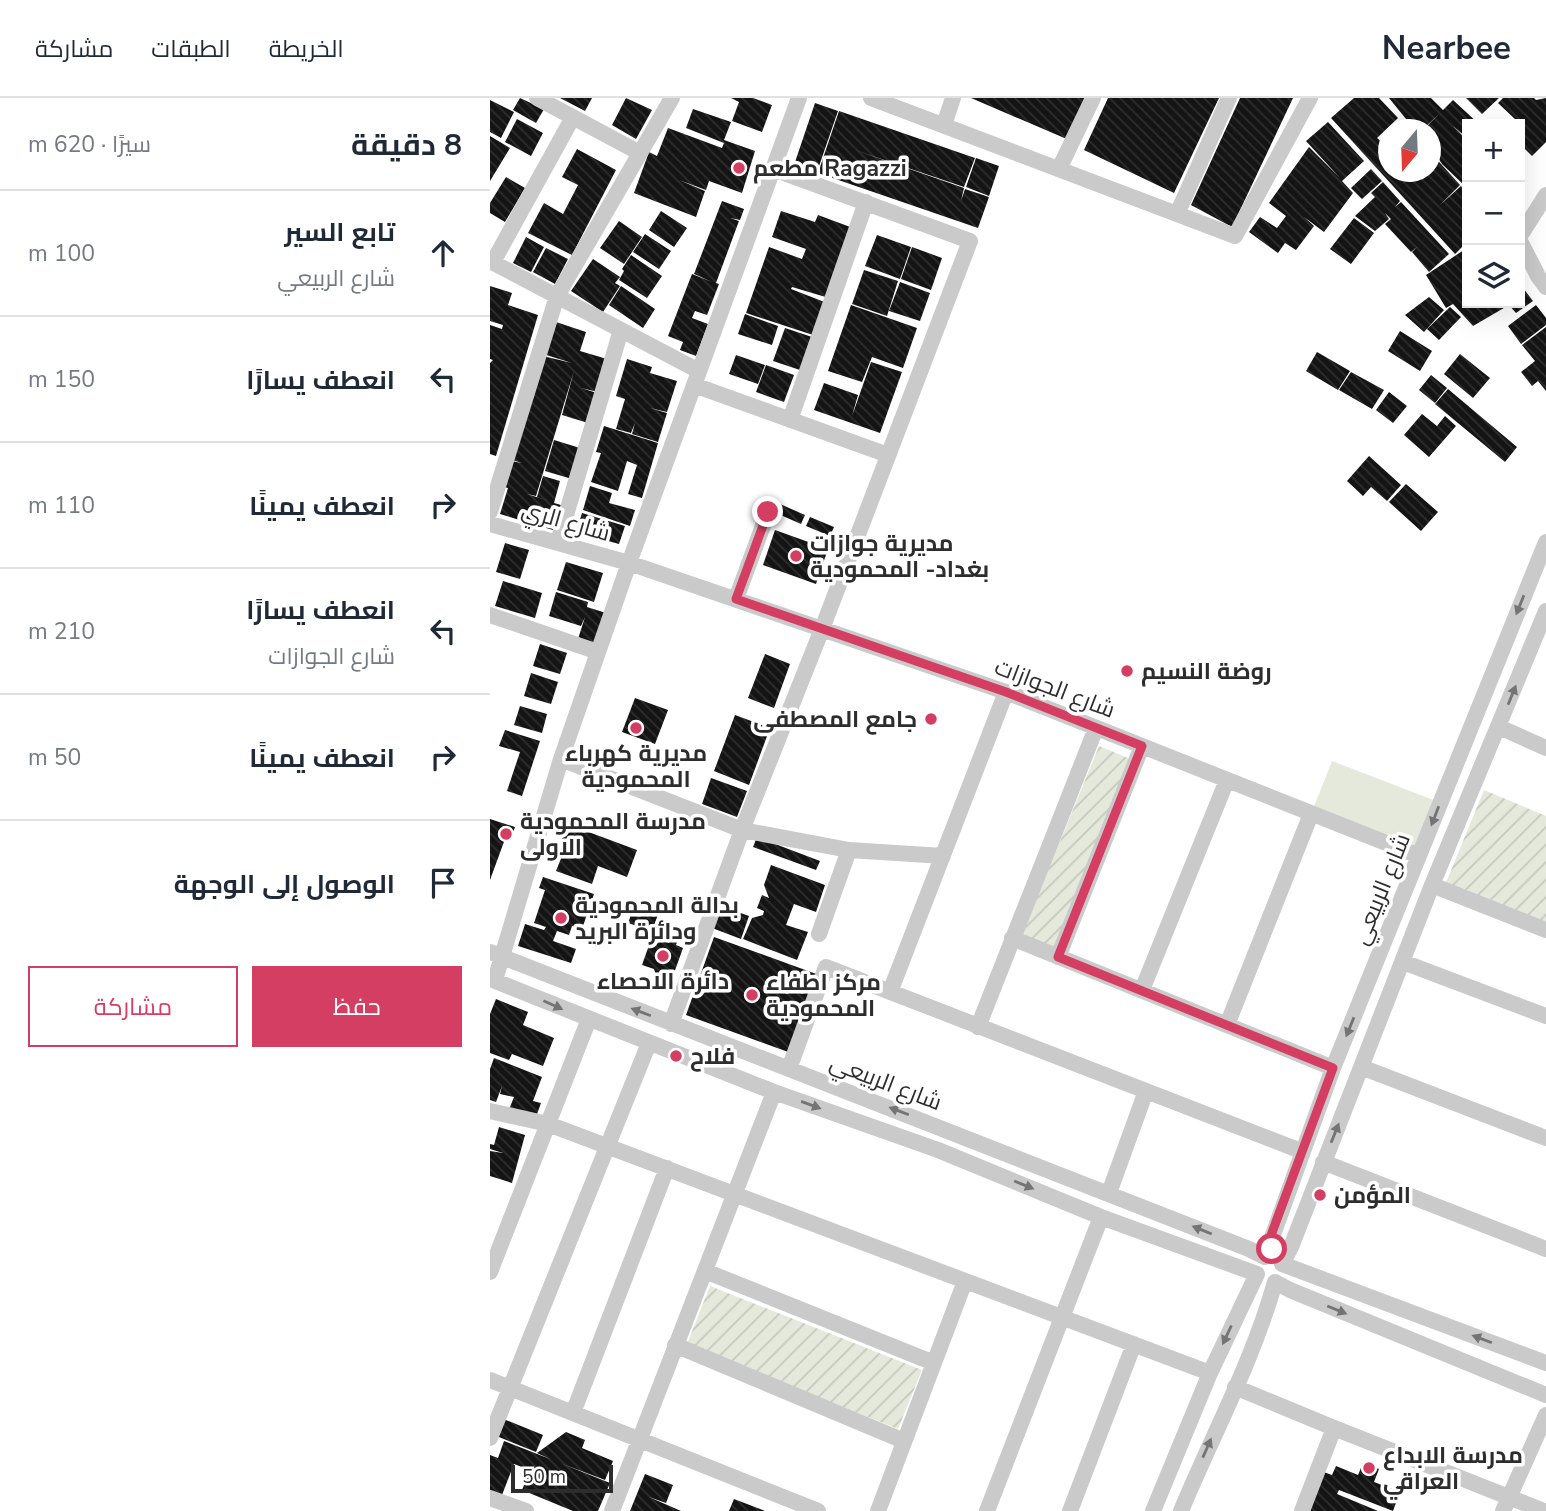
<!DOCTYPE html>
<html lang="ar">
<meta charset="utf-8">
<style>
:root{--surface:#fff;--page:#f2f2f3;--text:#1f2937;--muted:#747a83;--line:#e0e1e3;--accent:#d43e62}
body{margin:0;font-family:"Nunito Sans",Cairo,sans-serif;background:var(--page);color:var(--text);direction:rtl}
.controls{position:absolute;right:21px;top:21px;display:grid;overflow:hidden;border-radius:0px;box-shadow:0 7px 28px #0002}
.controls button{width:63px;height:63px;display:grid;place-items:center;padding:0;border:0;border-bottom:2px solid var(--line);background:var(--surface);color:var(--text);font:35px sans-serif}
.compass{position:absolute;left:888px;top:21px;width:63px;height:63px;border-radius:50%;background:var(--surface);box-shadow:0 7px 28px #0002;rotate:199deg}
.scale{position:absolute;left:21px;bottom:18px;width:102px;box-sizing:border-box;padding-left:7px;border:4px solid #2d2d2d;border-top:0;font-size:19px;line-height:24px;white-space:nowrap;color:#2d2d2d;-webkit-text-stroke:5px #fff;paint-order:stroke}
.stop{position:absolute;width:21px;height:21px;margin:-16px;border:5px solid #d43e62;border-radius:50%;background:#fff}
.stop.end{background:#d43e62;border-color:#fff;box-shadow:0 2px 7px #0008}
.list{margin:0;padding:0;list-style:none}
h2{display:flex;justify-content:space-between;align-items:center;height:91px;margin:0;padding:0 28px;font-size:30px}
h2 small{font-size:23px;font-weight:400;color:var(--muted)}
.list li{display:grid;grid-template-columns:46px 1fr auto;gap:21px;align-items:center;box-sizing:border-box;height:126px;padding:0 28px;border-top:2px solid var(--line)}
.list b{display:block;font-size:26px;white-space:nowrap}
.list p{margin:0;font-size:23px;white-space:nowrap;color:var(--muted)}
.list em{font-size:23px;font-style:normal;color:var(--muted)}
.actions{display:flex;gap:14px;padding:21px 28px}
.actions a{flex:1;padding:16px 0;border:2px solid var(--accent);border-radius:0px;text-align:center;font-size:24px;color:var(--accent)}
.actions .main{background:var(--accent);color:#fff}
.icon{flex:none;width:38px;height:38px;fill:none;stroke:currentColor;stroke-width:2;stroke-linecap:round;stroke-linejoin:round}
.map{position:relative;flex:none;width:1056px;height:1413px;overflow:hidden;direction:ltr}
header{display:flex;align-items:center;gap:42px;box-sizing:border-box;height:98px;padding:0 35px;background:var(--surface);border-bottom:2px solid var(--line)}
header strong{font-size:33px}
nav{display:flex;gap:38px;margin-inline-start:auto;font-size:24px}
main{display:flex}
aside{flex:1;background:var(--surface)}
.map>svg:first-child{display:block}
.grass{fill:#e5e9db}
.garden{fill:url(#garden-furrows)}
.building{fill:url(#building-back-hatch)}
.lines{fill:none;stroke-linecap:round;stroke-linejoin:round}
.minor{stroke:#cacaca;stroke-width:16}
.oneway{fill:#747474}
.route{stroke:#d43e62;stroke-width:9}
.poi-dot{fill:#d43e62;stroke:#fff;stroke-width:2.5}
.labels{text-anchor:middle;stroke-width:7;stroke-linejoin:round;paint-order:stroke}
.poi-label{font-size:23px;font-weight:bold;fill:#2d2d2d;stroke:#fff;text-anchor:start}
.street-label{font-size:23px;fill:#2d2d2d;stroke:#fff}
</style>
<header>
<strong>Nearbee</strong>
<nav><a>الخريطة</a><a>الطبقات</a><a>مشاركة</a></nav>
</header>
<main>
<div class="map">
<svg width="1056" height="1413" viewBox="0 0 1056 1413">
<defs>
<pattern id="garden-furrows" width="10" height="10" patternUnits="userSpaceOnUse" patternTransform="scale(1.75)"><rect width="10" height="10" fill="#e5e9db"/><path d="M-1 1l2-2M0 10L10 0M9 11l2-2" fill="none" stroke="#c5c8bc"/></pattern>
<pattern id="building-back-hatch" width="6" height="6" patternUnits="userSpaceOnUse" patternTransform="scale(1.75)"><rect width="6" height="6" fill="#141414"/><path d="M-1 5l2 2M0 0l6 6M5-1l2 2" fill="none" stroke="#2e2e2e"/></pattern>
</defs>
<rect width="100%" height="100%" fill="#fff"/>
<path class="grass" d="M842 663 946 703 929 758 821 716Z"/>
<path class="garden" d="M609 648 643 662 565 853 531 839Z
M994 692 1056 718V825L955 787Z
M220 1188 432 1272 408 1331 197 1246Z"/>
<path class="building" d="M30 0 54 11 46 25 23 12Z
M70 0H102L95 13Z
M136 0 162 12 146 41 122 27Z
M241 0H263L282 7 272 34 242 23 249 4Z
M481 0H597L579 42Z
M618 0H729L684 95 594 52Z
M750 0H803L742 129 701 107Z
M864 0H889L908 20 887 40 893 45 898 40V74H941V55L970 87 950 107 971 88 977 95V144L965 156 841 20Z
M899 0H941L953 12 963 2 989 26H977V40L963 28 977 42V90L952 66 941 49V32H933L950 15 932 32H925Z
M976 0H1009L992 16Z
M1013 0H1044L1046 2 1056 0V44L1042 58 1030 46V26H1024L1027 23 1008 5Z
M0 2 24 14 11 40 0 34Z
M325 5 348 13 327 74 304 67Z
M203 11 241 24 234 42 265 53 252 95 219 83 216 92 189 82 215 93 206 119 144 95 159 54 167 58 178 30 232 50 234 45 196 30Z
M349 13 485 60 474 89 362 51 474 90 471 103 475 91 499 99 488 130 328 75Z
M27 21 53 35 41 58 15 44Z
M838 24 874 63 852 83 863 95 834 134 814 119 824 128 806 152 795 145 788 155 759 134 770 119 787 130 796 118 779 105 819 49 850 80 816 43Z
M0 38 20 50 0 83Z
M87 51 126 72 82 157 38 135 54 105 73 116 88 87 72 79Z
M486 60 509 68 499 98 476 89Z
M881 71 892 83 872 101 861 90Z
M16 79 35 90 15 124 0 115V105Z
M893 84 910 103 905 109 911 104 959 156 939 174 922 154 927 149 921 154 895 126 901 121 895 115 899 121 885 133 865 118 885 99 881 95Z
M232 103 254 111 250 122 240 120 249 123 226 185 229 186 217 217 205 213 202 220 218 226 206 258 190 252 193 244 178 238 202 176 222 184 204 176Z
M171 113 197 130 184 149 159 132Z
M291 113 325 124 328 117 363 130 339 200 302 189 301 191 337 205 326 238 256 215 279 149 312 161 316 151 282 139Z
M864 120 884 135 861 166 840 151Z
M129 123 152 139 134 166 110 150Z
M155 136 181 153 169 171 143 154Z
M387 137 421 149 410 181 375 168Z
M36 139 54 149 41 174 23 165Z
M422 149 452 160 441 192 411 181Z
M56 150 78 161 65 186 43 174Z
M977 150V205H1030V186L1043 203 1026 215 1019 207 983 228 963 206 956 210 936 177Z
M141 157 172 178 157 200 129 182 134 173 132 171Z
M103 161 130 179 125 185 130 188 113 214 81 193Z
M374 172 408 183 397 218 362 206Z
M410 184 440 195 430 223 399 213Z
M0 188 22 195 18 207 48 217 6 358 0 356V265L3 262 0 261V227L12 231 13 227 0 223Z
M131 188 165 211 153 230 119 207Z
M939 199 954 212 934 234 915 217Z
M361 207 427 230 413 270 382 259 372 284 338 273Z
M1046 207 1056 220V227L1031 246 1018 228Z
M960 209 971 219 949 242 937 231Z
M255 216 288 228 282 247 248 236Z
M63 223 96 234 90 253 117 261 108 294 91 290 107 295 98 325 72 317 84 273 46 398 37 396 59 403 47 399 53 378 70 383 64 405 71 407 63 432 10 416 18 390 14 389 21 363 32 365 22 362 53 258 82 265 53 256Z
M1056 229V293L1048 283 1042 288 1031 274 1045 263 1032 247Z
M295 230 325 240 313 273 283 263Z
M910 233 942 253 930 273 898 253Z
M827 254 860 273 848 292 816 273Z
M970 256 1000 280 983 300 954 276Z
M246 257 275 267 268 286 239 276Z
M137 261 162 269 160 275 187 283 177 314 160 310 177 315 168 344 142 336 145 325 141 335 126 331 135 301 126 298Z
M381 264 412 274 390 335 324 312 334 285 368 297 362 318Z
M276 267 304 277 294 304 266 294Z
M861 274 894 292 882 311 849 292Z
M941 277 957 290 945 305 929 292Z
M958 291 1027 349 1015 364 945 306Z
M899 294 917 308 903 325 886 312Z
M932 316 947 328 955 318 966 328 939 359 914 337Z
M114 328 168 345 152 400 138 396 147 367 137 363 128 393 101 384 111 355 106 354Z
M64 342 90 350 82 381 55 373Z
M879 358 911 387 897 403 881 389 873 398 857 383Z
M916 386 948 414 931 433 899 404Z
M100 388 122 395 119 405 145 412 140 428 93 412Z
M290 406 315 417 311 426 286 415Z
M92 415 135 428 129 446 86 434Z
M320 419 344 429 340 438 316 428Z
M285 432 338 451 326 486 273 467Z
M15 445 39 452 30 481 6 474Z
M76 464 113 475 104 504 67 492Z
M13 483 52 495 45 520 5 508Z
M66 494 98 504 97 509 116 515 106 546 88 541 95 519 91 528 59 518Z
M50 546 77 555 70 576 43 568Z
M275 556 300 566 284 610 258 600Z
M41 575 68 584 61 606 34 598Z
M145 600 178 612 165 646 132 634Z
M30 608 57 616 52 635 24 627Z
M245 617 280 630 259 687 224 673Z
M15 632 50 643 32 698 17 693 30 654 9 648Z
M221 680 257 693 247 719 212 706Z
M0 721 25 729 20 743 15 741 0 782Z
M77 726 147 752 137 779 108 768 102 786 66 773 72 758 67 756Z
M267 739 330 763 326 772 263 749Z
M281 767 335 787 326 814 304 806 296 827 318 834 307 862 253 841 262 820 273 817 274 813 267 810 272 797 279 800 274 787Z
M53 779 104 796 92 831 82 828 79 837 67 833 63 843 86 851 81 865 28 848 35 826 54 832 56 829 44 825 55 792 49 790Z
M146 803 170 811 162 833 138 825Z
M231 808 259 818 251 841 222 830Z
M163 836 179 845 180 842 187 844 186 847 193 850 183 878 178 876 173 880 166 877 164 871 152 867Z
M224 839 329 877 301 955 196 917Z
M6 901 38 914 33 927 64 940 53 968 22 956 19 962 0 955V916Z
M4 960 52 979 43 1003 51 1005 46 1019 18 1014 24 999 10 996 12 988 6 1004 0 1002V971Z
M9 1029 35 1037 22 1085 0 1078V1053L13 1055 0 1051V1046L4 1047Z
M11 1320 53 1337 46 1354 4 1337Z
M76 1334 95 1342 92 1350 123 1363 115 1382 70 1365 120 1385 108 1413H83L32 1392 40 1372 24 1366 12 1397 0 1392V1357L8 1360 14 1343 60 1361 47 1355Z
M873 1365 889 1371 884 1384 910 1394 903 1413 849 1392 847 1396 888 1413H821L816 1411 831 1373 842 1377 846 1368 868 1377Z
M155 1376 183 1387 176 1405 159 1399 191 1413H140Z
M244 1401 275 1413H239Z"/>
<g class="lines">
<path class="minor" d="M47 0 150 55
M381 0 745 138 820 0
M454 27 463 0
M569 71 603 0
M687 116 739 0
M1030 138 1056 97
M1030 143 1048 178 1056 189
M0 163 209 273
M3 164 83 19
M204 287 398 357
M300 322 376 104
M0 414 67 198 182 0
M0 426 139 465 516 594 929 758
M68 444 131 232
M246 501 278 414
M1056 513 942 787 801 1149 792 1166 1056 1265
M0 517 108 554
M1009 629 1056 650
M71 661 252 732 359 752 453 758
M942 787 1056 832
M329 836 359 752
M522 840 843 970
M0 854 759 1151 775 1159 843 970 1056 444
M568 859 652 648
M913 864 1056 918
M0 881 284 994 448 1052 611 1119 767 1176 720 1275 663 1413
M5 882 71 661 139 465 309 0
M652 892 737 682
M400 894 516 594
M181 926 252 732 332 531 480 143 283 71
M737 927 821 716
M488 929 606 630
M871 969 1056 1040
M299 971 336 869 811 1053
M0 1013 58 1026 720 1275
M833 1064 1056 1151
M619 1095 656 993
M215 1173 444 1265
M0 1174 99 921
M185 1247 414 1343
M0 1282 328 1413
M745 1289 844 1330 1054 1413
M83 1315 177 1070
M0 1340 159 945
M0 1400 36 1413
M122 1413 284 994
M388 1413 475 1183
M497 1413 611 1119
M580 1413 644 1246
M691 1413C722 1338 763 1263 785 1184L800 1192 1056 1297
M812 1413 844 1330
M1013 1413 1056 1317"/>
</g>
<defs><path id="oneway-solid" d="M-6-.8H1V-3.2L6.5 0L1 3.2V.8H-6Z" transform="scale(1.75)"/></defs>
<g class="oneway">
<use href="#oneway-solid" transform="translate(1030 507) rotate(112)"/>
<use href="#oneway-solid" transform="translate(1022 597) rotate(-68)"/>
<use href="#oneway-solid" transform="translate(945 718) rotate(111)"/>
<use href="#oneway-solid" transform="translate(63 907) rotate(24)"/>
<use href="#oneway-solid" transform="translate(151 914) rotate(-159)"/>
<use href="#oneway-solid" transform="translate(860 929) rotate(112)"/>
<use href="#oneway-solid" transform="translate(321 1007) rotate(20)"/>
<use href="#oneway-solid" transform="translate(409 1013) rotate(-159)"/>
<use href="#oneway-solid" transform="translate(845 1035) rotate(-68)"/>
<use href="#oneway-solid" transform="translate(534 1087) rotate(22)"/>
<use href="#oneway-solid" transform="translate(712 1132) rotate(-158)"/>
<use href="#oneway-solid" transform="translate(847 1212) rotate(22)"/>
<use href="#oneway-solid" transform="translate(737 1237) rotate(115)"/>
<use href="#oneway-solid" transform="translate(992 1241) rotate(-159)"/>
<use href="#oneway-solid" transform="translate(717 1350) rotate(-66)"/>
</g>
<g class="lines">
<path class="route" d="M278 414 246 501 516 594 652 648 568 859 843 970 780 1140 782 1151"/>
</g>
<g class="poi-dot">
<circle cx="249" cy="70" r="7"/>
<circle cx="306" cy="458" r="7"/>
<circle cx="637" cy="573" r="7"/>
<circle cx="441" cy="621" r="7"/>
<circle cx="146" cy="630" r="7"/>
<circle cx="16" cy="736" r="7"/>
<circle cx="71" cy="820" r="7"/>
<circle cx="173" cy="858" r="7"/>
<circle cx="262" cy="897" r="7"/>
<circle cx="186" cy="958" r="7"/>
<circle cx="830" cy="1097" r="7"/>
<circle cx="879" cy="1370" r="7"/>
</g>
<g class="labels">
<g class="poi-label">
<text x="263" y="78">مطعم Ragazzi</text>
<text x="320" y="453">مديرية جوازات<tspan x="320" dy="26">بغداد- المحمودية</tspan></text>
<text x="651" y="581">روضة النسيم</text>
<text x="427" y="629" text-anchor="end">جامع المصطفى</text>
<text x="146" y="663" text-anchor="middle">مديرية كهرباء<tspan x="146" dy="26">المحمودية</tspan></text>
<text x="30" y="731">مدرسة المحمودية<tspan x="30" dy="26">الاولى</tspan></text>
<text x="85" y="815">بدالة المحمودية<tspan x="85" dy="26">ودائرة البريد</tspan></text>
<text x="173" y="891" text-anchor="middle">دائرة الاحصاء</text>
<text x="276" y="892">مركز اطفاء<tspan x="276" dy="26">المحمودية</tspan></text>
<text x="200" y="966">فلاح</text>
<text x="844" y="1105">المؤمن</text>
<text x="893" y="1365">مدرسة الابداع<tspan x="893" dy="26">العراقي</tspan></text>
</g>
<g class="street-label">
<text transform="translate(76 423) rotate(16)" y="8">شارع الري</text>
<text transform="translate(565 590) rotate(21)" y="8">شارع الجوازات</text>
<text transform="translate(891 791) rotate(-68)" y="8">شارع الربيعي</text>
<text transform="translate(396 984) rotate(21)" y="8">شارع الربيعي</text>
</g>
</g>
</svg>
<div class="controls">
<button>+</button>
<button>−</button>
<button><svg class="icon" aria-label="layers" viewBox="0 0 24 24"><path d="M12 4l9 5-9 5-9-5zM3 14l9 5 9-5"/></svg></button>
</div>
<svg class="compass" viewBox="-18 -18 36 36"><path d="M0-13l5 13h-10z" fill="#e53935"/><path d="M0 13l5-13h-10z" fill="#747a83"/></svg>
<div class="scale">50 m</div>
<div class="stop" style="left:782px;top:1151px"></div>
<div class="stop end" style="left:278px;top:414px"></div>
</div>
<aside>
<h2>8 دقيقة<small>سيرًا · 620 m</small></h2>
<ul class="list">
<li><svg class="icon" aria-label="ahead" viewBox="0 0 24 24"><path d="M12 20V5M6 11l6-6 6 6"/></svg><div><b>تابع السير</b><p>شارع الربيعي</p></div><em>100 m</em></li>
<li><svg class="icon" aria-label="left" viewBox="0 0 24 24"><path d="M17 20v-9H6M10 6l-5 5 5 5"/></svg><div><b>انعطف يسارًا</b></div><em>150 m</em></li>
<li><svg class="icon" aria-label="right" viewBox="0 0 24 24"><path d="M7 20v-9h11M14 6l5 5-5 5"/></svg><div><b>انعطف يمينًا</b></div><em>110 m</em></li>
<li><svg class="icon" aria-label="left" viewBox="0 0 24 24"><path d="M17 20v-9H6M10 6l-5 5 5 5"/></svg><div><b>انعطف يسارًا</b><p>شارع الجوازات</p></div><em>210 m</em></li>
<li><svg class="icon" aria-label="right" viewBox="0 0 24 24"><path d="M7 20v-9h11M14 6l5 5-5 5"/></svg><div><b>انعطف يمينًا</b></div><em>50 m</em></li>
<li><svg class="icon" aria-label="arrive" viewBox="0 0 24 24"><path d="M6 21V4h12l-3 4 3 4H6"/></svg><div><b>الوصول إلى الوجهة</b></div></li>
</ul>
<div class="actions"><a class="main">حفظ</a><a>مشاركة</a></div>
</aside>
</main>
